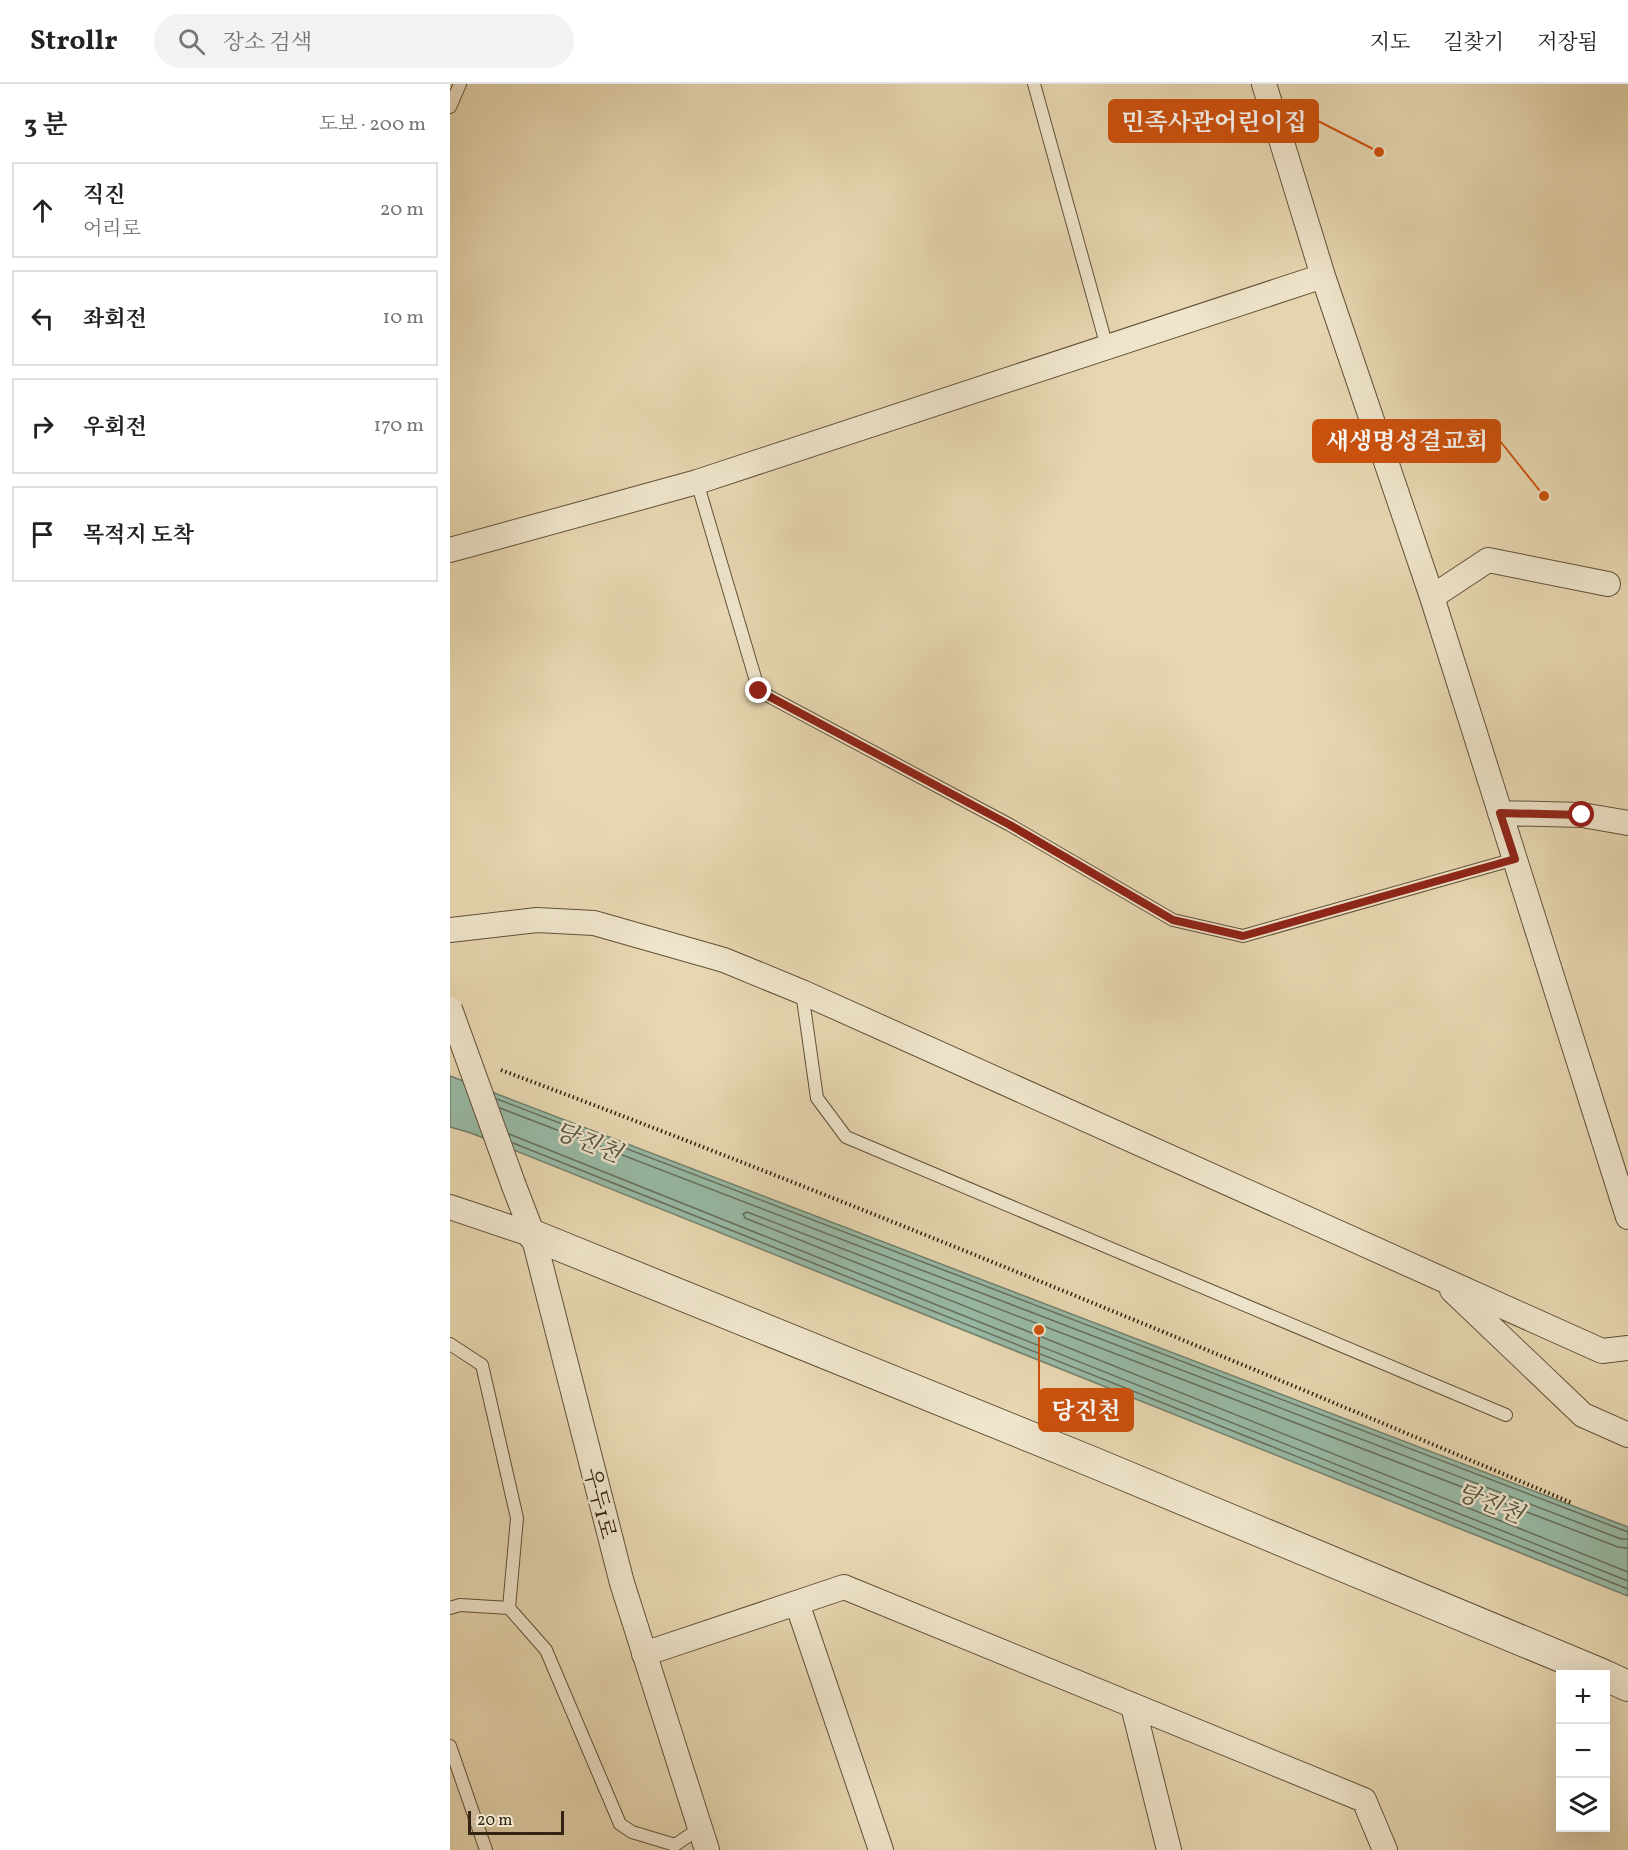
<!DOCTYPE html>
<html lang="ko">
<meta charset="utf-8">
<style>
:root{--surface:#fff;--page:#f2f2f2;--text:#222;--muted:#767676;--line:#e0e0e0}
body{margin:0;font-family:Vollkorn,"Noto Serif KR",serif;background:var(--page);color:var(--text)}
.controls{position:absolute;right:18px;bottom:18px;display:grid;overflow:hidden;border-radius:0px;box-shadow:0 6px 24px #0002}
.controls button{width:54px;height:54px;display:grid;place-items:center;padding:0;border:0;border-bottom:2px solid var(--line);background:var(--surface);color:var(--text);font:30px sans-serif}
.scale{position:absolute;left:18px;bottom:15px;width:96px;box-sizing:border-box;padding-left:6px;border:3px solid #332310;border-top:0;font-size:16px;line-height:21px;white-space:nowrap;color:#332310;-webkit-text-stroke:4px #efe5cc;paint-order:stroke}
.stop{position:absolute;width:18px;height:18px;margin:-14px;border:4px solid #8f2418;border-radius:50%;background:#fff}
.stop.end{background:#8f2418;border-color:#fff;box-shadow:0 2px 6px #0008}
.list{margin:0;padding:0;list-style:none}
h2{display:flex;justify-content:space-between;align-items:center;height:78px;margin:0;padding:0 24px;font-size:26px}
h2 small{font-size:20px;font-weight:400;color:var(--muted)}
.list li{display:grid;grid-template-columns:39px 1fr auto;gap:18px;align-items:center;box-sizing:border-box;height:96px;margin:0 12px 12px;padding:0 12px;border:2px solid var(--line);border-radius:0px}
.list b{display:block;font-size:22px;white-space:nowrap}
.list p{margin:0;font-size:20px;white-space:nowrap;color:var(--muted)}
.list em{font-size:20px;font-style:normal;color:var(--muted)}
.icon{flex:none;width:33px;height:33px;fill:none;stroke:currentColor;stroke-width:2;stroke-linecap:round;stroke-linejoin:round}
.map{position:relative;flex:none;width:1178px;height:1766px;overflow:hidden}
header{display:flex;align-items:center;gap:36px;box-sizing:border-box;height:84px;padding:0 30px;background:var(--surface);border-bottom:2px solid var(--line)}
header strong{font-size:28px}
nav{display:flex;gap:33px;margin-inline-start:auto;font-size:21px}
.search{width:420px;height:54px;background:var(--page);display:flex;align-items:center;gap:15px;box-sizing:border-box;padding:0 21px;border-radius:33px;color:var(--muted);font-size:22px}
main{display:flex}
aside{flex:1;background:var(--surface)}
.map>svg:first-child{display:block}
.water{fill:#98baa6;stroke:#707e6a;stroke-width:1.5}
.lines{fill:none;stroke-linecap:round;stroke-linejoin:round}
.shore{stroke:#666e5b;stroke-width:1.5}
.service-casing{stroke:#605038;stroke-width:14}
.minor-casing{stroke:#605038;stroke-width:26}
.tertiary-casing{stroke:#605038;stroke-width:32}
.path{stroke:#332310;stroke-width:4;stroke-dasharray:1.5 3;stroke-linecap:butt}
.service{stroke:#efe5cc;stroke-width:12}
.minor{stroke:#efe5cc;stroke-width:24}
.tertiary{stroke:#efe5cc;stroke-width:30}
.minor-bridge-casing{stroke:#605038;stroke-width:26;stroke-linecap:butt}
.minor-bridge{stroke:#efe5cc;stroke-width:24}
.route{stroke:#8f2418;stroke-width:8}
.labels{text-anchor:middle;stroke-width:5;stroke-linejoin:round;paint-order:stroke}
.street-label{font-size:22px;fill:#332310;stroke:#efe5cc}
.water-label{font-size:24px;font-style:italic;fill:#51503d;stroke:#efe5cc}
.leader{fill:none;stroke:#cd510d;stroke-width:2}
.callout-dot{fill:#cd510d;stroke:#efe5cc;stroke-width:2}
.callout{fill:#cd510d;stroke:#cd510d;stroke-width:2}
.callout-label{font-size:24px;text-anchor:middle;font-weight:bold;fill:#fff}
</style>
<header>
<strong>Strollr</strong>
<div class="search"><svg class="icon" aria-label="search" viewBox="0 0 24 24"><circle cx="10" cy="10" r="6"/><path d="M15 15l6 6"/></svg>장소 검색</div>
<nav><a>지도</a><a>길찾기</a><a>저장됨</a></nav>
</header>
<main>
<aside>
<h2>3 분<small>도보 · 200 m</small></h2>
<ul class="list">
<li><svg class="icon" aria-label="ahead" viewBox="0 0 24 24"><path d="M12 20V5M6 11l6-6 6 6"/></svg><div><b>직진</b><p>어리로</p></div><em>20 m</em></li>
<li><svg class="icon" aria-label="left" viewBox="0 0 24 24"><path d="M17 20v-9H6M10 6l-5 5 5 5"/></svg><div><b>좌회전</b></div><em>10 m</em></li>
<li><svg class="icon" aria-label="right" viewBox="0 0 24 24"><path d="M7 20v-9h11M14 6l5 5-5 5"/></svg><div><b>우회전</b></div><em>170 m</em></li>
<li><svg class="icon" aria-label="arrive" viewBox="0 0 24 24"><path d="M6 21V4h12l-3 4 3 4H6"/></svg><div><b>목적지 도착</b></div></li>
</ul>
</aside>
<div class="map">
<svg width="1178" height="1766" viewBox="0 0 1178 1766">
<rect width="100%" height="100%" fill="#e7d7b1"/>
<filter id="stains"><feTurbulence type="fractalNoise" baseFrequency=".00333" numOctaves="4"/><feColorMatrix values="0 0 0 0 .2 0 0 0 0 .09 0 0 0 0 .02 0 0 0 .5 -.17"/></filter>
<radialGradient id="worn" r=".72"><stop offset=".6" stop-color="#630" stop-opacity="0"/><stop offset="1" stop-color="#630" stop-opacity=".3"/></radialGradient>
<path class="water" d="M0 992 1178 1443V1512L21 1049 0 1043Z"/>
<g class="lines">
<path class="shore" d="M47 1015 1178 1448
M50 1024 1171 1455H1178
M59 1050 1178 1497
M63 1059 1178 1505
M1178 1464 1168 1463 297 1128 293 1130 295 1134 1178 1488"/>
<defs>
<path id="service" d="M584 0 657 263
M0 23 10 0
M247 398 309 607 560 741 723 836 793 852 1065 775
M352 908 367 1014 396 1053 1056 1331
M0 1260 32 1281 67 1434 59 1524
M0 1524 10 1521 59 1524 96 1566 170 1740 182 1748 225 1761 250 1744
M0 1662 36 1766"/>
<path id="minor" d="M814 0 873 192 982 513 1178 1133
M0 466 247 398 873 192
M982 513 1038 476 1158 500
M1050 729 1132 731 1178 739
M0 846 87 836 144 839 274 876 352 908 1152 1267 1178 1264
M64 1102 83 1151 172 1499 257 1766
M0 1123 83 1151
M1002 1206 1133 1331 1178 1351
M347 1519 431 1766
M194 1570 394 1503 914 1716 935 1766
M683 1622 719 1766"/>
<path id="tertiary" d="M83 1151 640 1377 1152 1590
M1156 1592 1178 1602"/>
</defs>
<use href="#service" class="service-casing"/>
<use href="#minor" class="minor-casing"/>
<use href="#tertiary" class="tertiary-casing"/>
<path class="path" d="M51 986C412 1121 767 1269 1122 1419"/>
<use href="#service" class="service"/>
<use href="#minor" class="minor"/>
<use href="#tertiary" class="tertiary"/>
<defs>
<path id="minor-bridge" d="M0 925 64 1102"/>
</defs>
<use href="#minor-bridge" class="minor-bridge-casing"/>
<use href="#minor-bridge" class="minor-bridge"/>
</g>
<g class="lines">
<path class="route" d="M309 607 560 741 723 836 793 852 1065 775 1050 729 1132 731"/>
</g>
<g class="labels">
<g class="street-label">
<text transform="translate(151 1419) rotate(76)" y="8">우두1로</text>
</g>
<g class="water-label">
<text transform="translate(138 1058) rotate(22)" y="8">당진천</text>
<text transform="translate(1040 1419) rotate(22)" y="8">당진천</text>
</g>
</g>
<path class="leader" d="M929 68L868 37M1094 412L1050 357M589 1246L589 1326"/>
<g class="callout-dot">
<circle cx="929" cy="68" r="6"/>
<circle cx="1094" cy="412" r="6"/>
<circle cx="589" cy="1246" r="6"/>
</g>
<g class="callout">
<rect x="659" y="16" width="209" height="42" rx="6"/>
<rect x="863" y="336" width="187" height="42" rx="6"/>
<rect x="589" y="1305" width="94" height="42" rx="6"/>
</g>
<g class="callout-label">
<text x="764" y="46">민족사관어린이집</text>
<text x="957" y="365">새생명성결교회</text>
<text x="636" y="1335">당진천</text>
</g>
<rect width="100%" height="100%" filter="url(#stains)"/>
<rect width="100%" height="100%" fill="url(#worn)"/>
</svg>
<div class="controls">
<button>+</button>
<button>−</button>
<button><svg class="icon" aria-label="layers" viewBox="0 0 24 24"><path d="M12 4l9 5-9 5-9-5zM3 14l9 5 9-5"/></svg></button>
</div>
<div class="scale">20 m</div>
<div class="stop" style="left:1132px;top:731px"></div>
<div class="stop end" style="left:309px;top:607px"></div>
</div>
</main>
